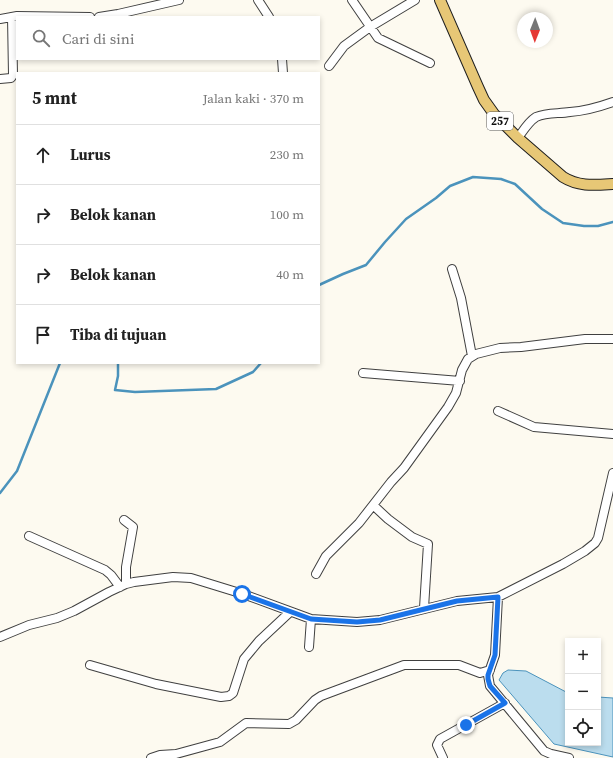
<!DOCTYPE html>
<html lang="id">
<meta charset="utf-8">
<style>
:root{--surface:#fff;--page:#f2f2f2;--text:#222;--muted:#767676;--line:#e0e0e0}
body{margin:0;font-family:"Source Serif 4",serif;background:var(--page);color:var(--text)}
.controls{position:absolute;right:12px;bottom:12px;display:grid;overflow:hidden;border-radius:0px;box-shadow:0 2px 6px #0003}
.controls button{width:36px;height:36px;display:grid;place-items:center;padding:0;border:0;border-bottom:1px solid var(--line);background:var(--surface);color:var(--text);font:20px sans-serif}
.compass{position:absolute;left:517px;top:12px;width:36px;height:36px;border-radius:50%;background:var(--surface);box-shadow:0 2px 6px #0003;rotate:181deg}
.stop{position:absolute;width:12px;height:12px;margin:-9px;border:3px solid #1a73e8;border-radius:50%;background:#fff}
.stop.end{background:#1a73e8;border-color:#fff;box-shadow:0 1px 4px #0008}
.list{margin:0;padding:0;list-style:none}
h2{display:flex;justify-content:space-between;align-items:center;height:52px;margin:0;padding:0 16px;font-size:17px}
h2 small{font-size:13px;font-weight:400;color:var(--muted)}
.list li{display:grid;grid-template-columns:26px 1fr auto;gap:12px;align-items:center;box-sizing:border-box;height:60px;padding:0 16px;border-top:1px solid var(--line)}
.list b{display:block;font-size:15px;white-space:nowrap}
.list em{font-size:13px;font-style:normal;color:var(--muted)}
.icon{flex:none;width:22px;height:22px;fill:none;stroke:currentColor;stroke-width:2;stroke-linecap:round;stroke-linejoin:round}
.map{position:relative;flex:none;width:613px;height:758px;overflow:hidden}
.search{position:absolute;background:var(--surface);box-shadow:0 2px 6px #0003;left:16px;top:16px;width:304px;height:44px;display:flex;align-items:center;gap:10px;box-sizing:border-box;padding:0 14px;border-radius:0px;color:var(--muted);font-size:15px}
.panel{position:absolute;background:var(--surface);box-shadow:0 2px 6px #0003;left:16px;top:72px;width:304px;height:292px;border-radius:0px}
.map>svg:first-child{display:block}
.water{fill:#bde;stroke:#4b93bc}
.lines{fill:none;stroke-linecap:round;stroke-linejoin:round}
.stream{stroke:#4b93bc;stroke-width:2.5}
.minor-casing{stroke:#404040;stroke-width:10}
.major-casing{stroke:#1e1e1e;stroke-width:12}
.minor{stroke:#fff;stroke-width:8}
.major{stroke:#e7c776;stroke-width:10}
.route{stroke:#1a73e8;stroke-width:5}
.labels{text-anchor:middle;stroke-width:4;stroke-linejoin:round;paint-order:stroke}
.shield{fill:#fff;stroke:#565656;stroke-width:1}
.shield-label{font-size:11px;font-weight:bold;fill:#0d0d0d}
</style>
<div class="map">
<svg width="613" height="758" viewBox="0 0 613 758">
<rect width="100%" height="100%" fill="#fdfaf0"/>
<path class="water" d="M508 670 526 671 568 693V743H598V697L613 698V757L554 744 499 680 503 673Z"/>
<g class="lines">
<path class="stream" d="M319 285 343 274 366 265 385 242 406 219 436 198 450 186 473 177 501 179 515 184 542 209 563 223 584 226H598L613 222
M118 363V376L115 390 135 392 216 389 253 372 261 363
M0 493 17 471 60 363"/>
<defs>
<path id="minor" d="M258 0 269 17
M352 0 378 38 430 63
M99 17 118 14 179 0
M0 19 17 16 90 17
M282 59 283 73
M329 66 344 46 370 27 415 0
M0 79 11 78 13 75 12 17
M518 138C523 131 528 122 536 117 547 112 559 114 570 112 585 111 599 107 613 102
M452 269 461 298 472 356
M363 373 460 381
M498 411 534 427 613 434
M373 505 388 519 412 537 428 544 424 608
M124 520 133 527 126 567V584
M29 536 105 570 111 575 120 587
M316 574 326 556 359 523 391 482 404 468 448 407 456 393 462 370 468 359 476 354 500 348 521 347 585 339H613
M498 597 495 655 488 675 490 686 544 751 551 754 569 758
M0 637 29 625 57 618 74 611 109 592 126 584 134 582 173 577 191 578 243 594 311 619 357 622 380 620 457 601 498 597 563 564 585 551 595 543 598 538 613 473
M309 647 311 619
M90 665 156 684 221 697 229 696 233 693 244 659 259 641 290 612
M151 758 160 755 176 754 220 742 246 723 289 724 296 720 315 700 321 696 404 665H459L480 673 490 670
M443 758 437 745 440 739 505 703"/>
<path id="major" d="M440 0 478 87 484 100 494 114 518 138 563 177C579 187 595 185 613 184"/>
</defs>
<use href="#minor" class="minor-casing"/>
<use href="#major" class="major-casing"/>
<use href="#minor" class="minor"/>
<use href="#major" class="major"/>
</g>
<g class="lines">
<path class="route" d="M242 594 311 619 357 622 380 620 457 601 498 597 495 655 488 675V679L490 686 505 703 466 725"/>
</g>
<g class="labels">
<rect class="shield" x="487" y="112" width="26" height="18" rx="3"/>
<g class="shield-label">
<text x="500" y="125">257</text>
</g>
</g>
</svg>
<div class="controls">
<button>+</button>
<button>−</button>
<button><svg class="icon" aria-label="locate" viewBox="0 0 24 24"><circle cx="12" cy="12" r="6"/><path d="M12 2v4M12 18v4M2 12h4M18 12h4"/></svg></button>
</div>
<svg class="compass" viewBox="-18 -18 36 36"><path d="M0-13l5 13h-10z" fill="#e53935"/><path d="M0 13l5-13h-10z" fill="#767676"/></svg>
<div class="stop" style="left:242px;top:594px"></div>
<div class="stop end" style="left:466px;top:725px"></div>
<div class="search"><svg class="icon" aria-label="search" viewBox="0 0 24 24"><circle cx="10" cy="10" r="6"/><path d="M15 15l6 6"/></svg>Cari di sini</div>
<section class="panel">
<h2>5 mnt<small>Jalan kaki · 370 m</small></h2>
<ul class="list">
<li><svg class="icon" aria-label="ahead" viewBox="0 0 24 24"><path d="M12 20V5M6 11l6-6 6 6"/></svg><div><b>Lurus</b></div><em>230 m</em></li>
<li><svg class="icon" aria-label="right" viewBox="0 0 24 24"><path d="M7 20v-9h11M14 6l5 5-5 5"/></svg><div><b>Belok kanan</b></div><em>100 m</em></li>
<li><svg class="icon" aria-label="right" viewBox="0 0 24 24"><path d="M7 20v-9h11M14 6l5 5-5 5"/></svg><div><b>Belok kanan</b></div><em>40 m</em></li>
<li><svg class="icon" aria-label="arrive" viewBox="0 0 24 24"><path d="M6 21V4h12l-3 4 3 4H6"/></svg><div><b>Tiba di tujuan</b></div></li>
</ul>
</section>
</div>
